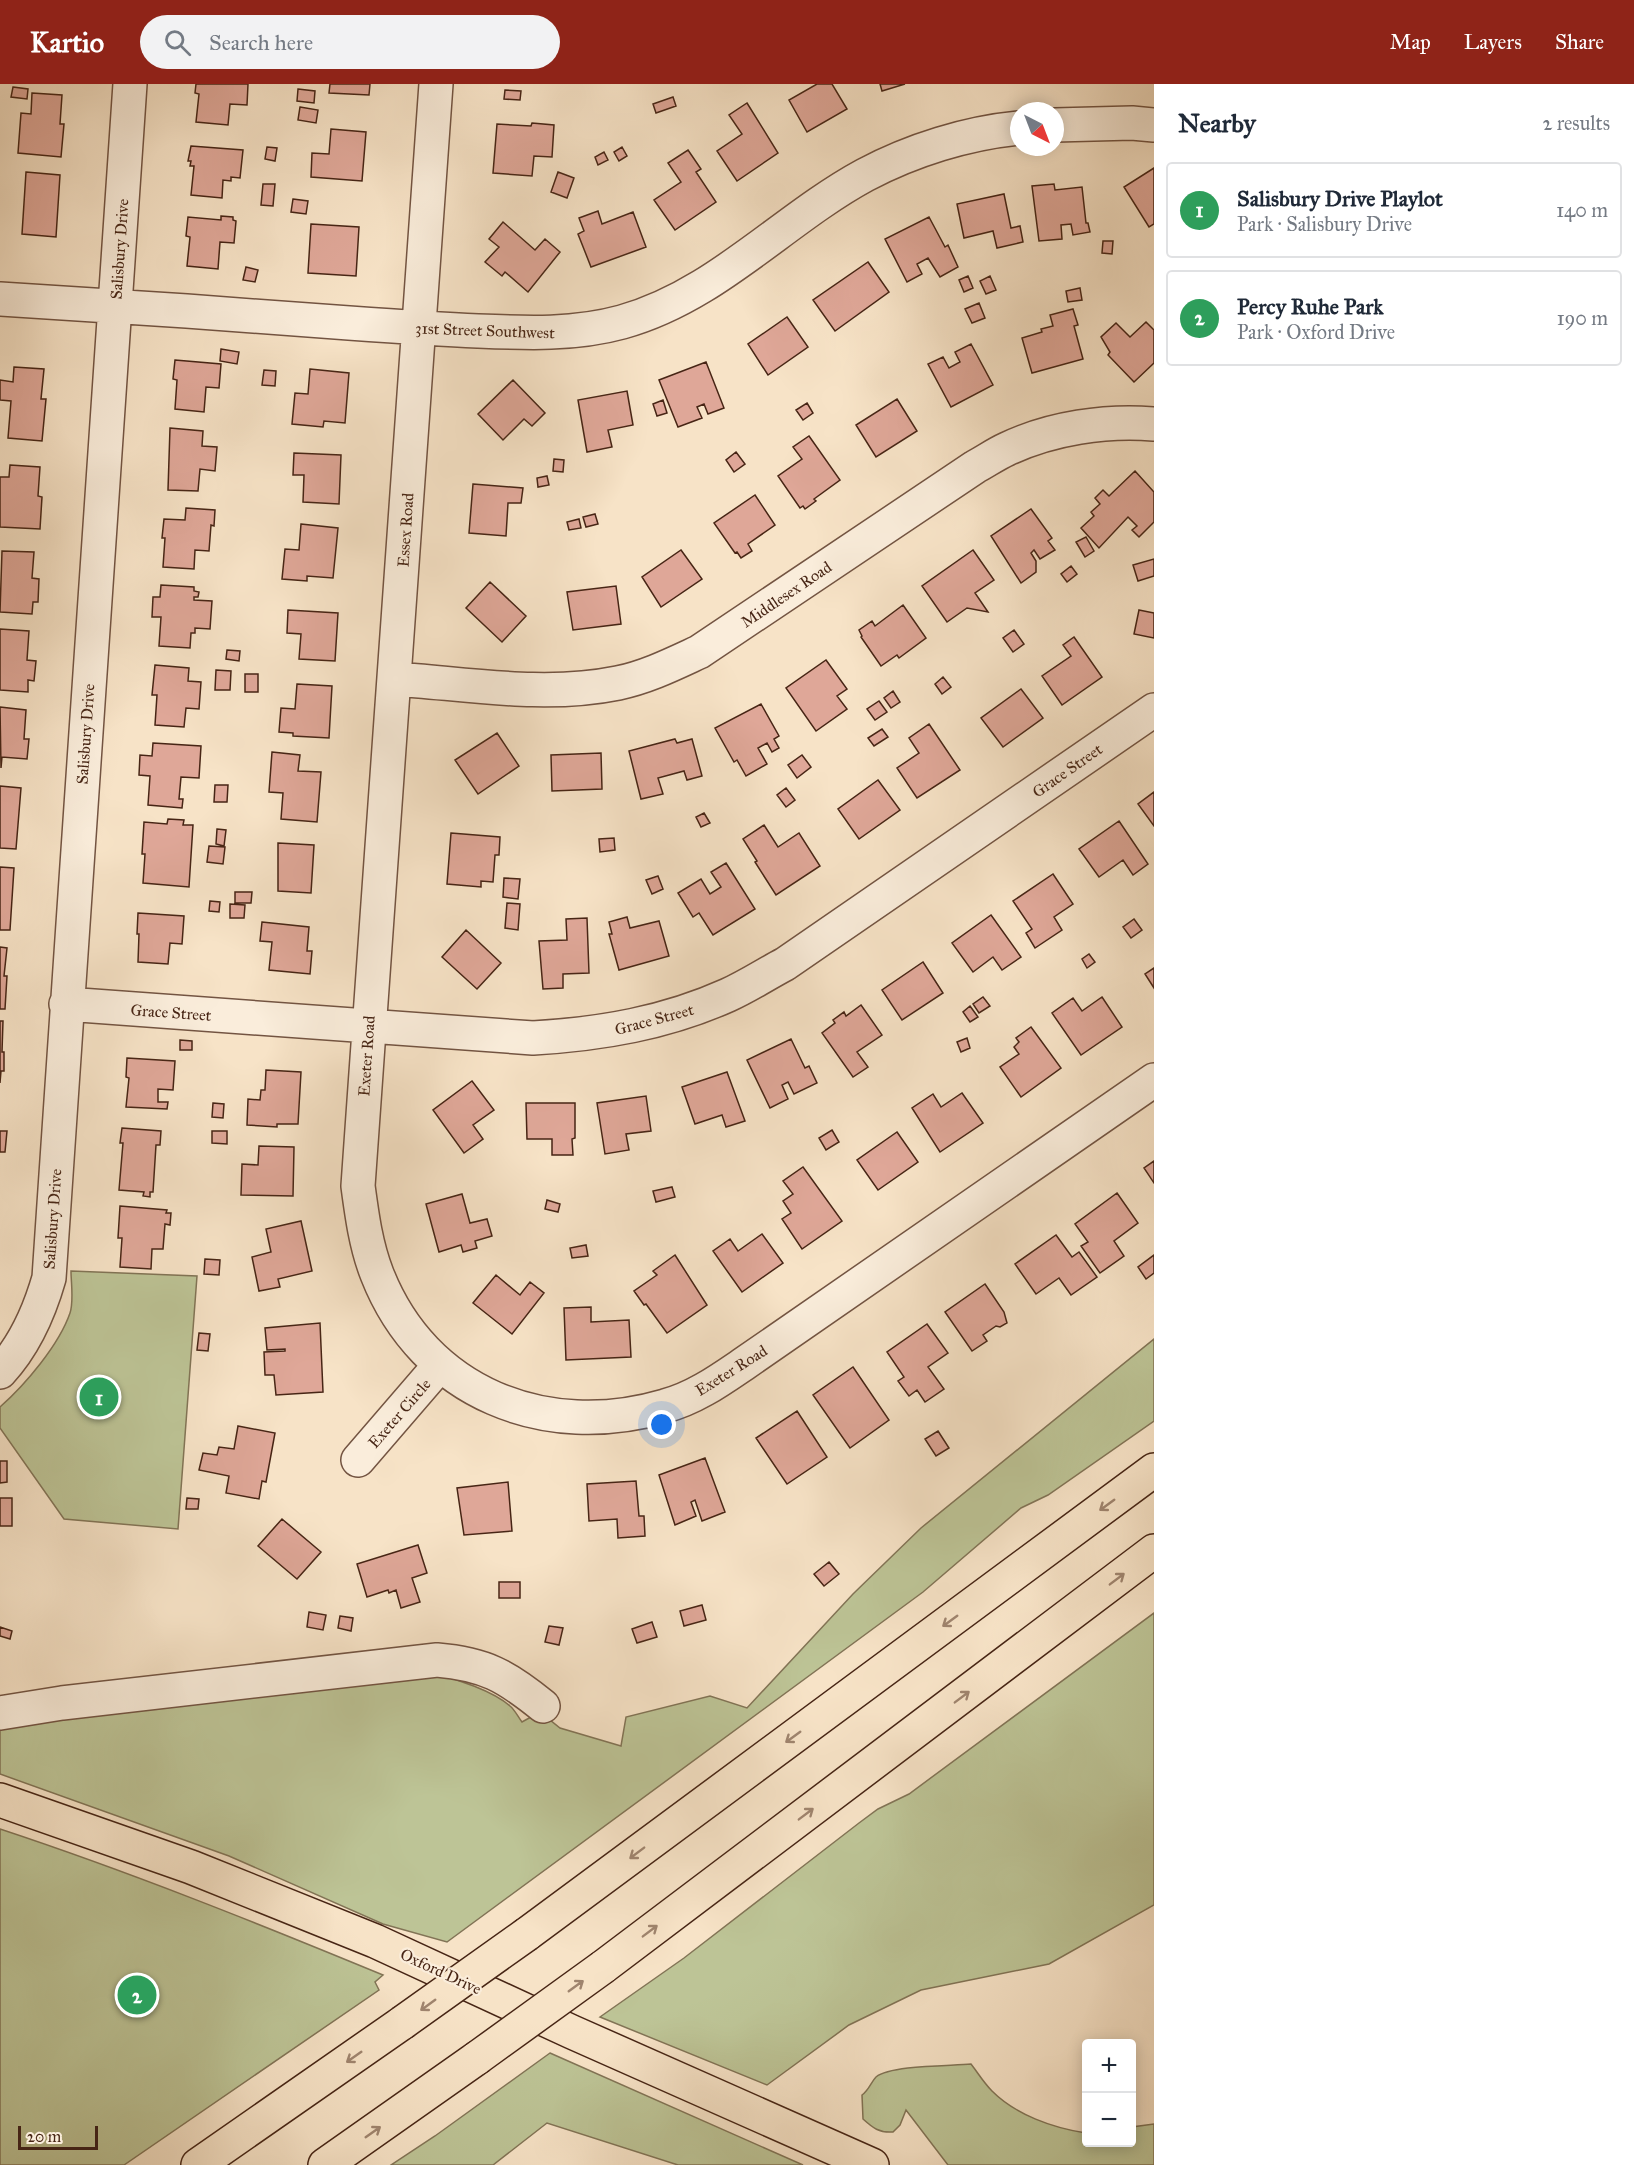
<!DOCTYPE html>
<meta charset="utf-8">
<style>
:root{--surface:#fff;--page:#f2f2f3;--text:#1f2937;--muted:#747a83;--line:#e0e1e3;--accent:#8f2418}
body{margin:0;font-family:"IM FELL Great Primer",serif;background:var(--page);color:var(--text)}
.controls{position:absolute;right:18px;bottom:18px;display:grid;overflow:hidden;border-radius:6px;box-shadow:0 3px 15px #0003}
.controls button{width:54px;height:54px;display:grid;place-items:center;padding:0;border:0;border-bottom:2px solid var(--line);background:var(--surface);color:var(--text);font:30px sans-serif}
.compass{position:absolute;left:1010px;top:18px;width:54px;height:54px;border-radius:50%;background:var(--surface);box-shadow:0 3px 15px #0003;rotate:138deg}
.scale{position:absolute;left:18px;bottom:15px;width:80px;box-sizing:border-box;padding-left:6px;border:3px solid #472515;border-top:0;font-size:16px;line-height:21px;white-space:nowrap;color:#472515;-webkit-text-stroke:4px #faeddb;paint-order:stroke}
.you{position:absolute;left:662px;top:1341px;width:21px;height:21px;margin:-15px;border:4px solid #fff;border-radius:50%;background:#1a73e8;box-shadow:0 0 0 9px #1a73e833}
.badge{display:grid;place-items:center;width:39px;height:39px;border-radius:50%;background:var(--accent);color:#fff;font-size:20px;font-weight:700}
.pin{position:absolute;translate:-50% -50%;border:3px solid #fff;box-shadow:0 2px 6px #0006}
.list{margin:0;padding:0;list-style:none}
h2{display:flex;justify-content:space-between;align-items:center;height:78px;margin:0;padding:0 24px;font-size:26px}
h2 small{font-size:20px;font-weight:400;color:var(--muted)}
.list li{display:grid;grid-template-columns:39px 1fr auto;gap:18px;align-items:center;box-sizing:border-box;height:96px;margin:0 12px 12px;padding:0 12px;border:2px solid var(--line);border-radius:6px}
.list b{display:block;font-size:22px;white-space:nowrap}
.list p{margin:0;font-size:20px;white-space:nowrap;color:var(--muted)}
.list em{font-size:20px;font-style:normal;color:var(--muted)}
.icon{flex:none;width:33px;height:33px;fill:none;stroke:currentColor;stroke-width:2;stroke-linecap:round;stroke-linejoin:round}
.map{position:relative;flex:none;width:1154px;height:2081px;overflow:hidden}
header{display:flex;align-items:center;gap:36px;box-sizing:border-box;height:84px;padding:0 30px;background:var(--accent);color:#fff}
header strong{font-size:28px}
nav{display:flex;gap:33px;margin-inline-start:auto;font-size:21px}
.search{width:420px;height:54px;background:var(--page);display:flex;align-items:center;gap:15px;box-sizing:border-box;padding:0 21px;border-radius:33px;color:var(--muted);font-size:22px}
main{display:flex}
aside{flex:1;background:var(--surface)}
.map>svg:first-child{display:block}
.green{fill:#bdc496;stroke:#827456;stroke-width:1.5}
.building{fill:#dfa798;stroke:#472515;stroke-width:1.5}
.lines{fill:none;stroke-linecap:round;stroke-linejoin:round}
.minor-casing{stroke:#735442;stroke-width:36}
.major-casing{stroke:#472515;stroke-width:36}
.highway-casing{stroke:#472515;stroke-width:36}
.minor{stroke:#faeddb;stroke-width:33}
.major{stroke:#f7e3c7;stroke-width:33}
.highway{stroke:#f7e3c7;stroke-width:33}
.highway-bridge-casing{stroke:#472515;stroke-width:36;stroke-linecap:butt}
.highway-bridge{stroke:#f7e3c7;stroke-width:33}
.oneway{stroke:#9f846e}
.labels{text-anchor:middle;stroke-width:4.5;stroke-linejoin:round;paint-order:stroke}
.street-label{font-size:16px;fill:#472515;stroke:#faeddb}
</style>
<header>
<strong>Kartio</strong>
<div class="search"><svg class="icon" aria-label="search" viewBox="0 0 24 24"><circle cx="10" cy="10" r="6"/><path d="M15 15l6 6"/></svg>Search here</div>
<nav><a>Map</a><a>Layers</a><a>Share</a></nav>
</header>
<main>
<div class="map">
<svg width="1154" height="2081" viewBox="0 0 1154 2081">
<rect width="100%" height="100%" fill="#f7e3c7"/>
<filter id="stains"><feTurbulence type="fractalNoise" baseFrequency=".00333" numOctaves="4"/><feColorMatrix values="0 0 0 0 .2 0 0 0 0 .09 0 0 0 0 .02 0 0 0 .5 -.17"/></filter>
<radialGradient id="worn" r=".72"><stop offset=".6" stop-color="#630" stop-opacity="0"/><stop offset="1" stop-color="#630" stop-opacity=".3"/></radialGradient>
<path class="green" d="M71 1187 197 1192 178 1445 64 1435 0 1344V1323C25 1301 59 1261 70 1229 74 1217 71 1199 71 1187Z
M1154 1255V1337L1048 1411 1021 1424 923 1508 447 1858 383 1840 229 1772 0 1690V1640L435 1590C457 1595 493 1607 510 1622 515 1626 518 1633 522 1638L540 1628 560 1644 621 1662 626 1633 710 1612 747 1624 853 1510 921 1444Z
M1154 1529V1821L1049 1880 921 1906 849 1941 767 2001 600 1933 684 1874 859 1739 878 1725 909 1710Z
M0 1745C130 1788 257 1839 383 1891L375 1898 379 1906 124 2081H0Z
M550 1969 803 2081H678L547 2039 493 2081H391L435 2052Z
M971 1980C978 1989 984 1999 992 2007 1016 2031 1053 2044 1086 2049V2058H1132V2043L1154 2040V2081H948L906 2026 900 2041 893 2048C879 2049 873 2044 863 2035L862 2011C869 2006 871 1998 876 1993 891 1981 950 1982 971 1980Z"/>
<path class="building" d="M196 0H248L247 21 230 20 228 41 196 38 199 10 195 9Z
M330 0H370L369 11 329 9Z
M817 0H832L847 25 807 48 789 16Z
M880 0H905L882 7Z
M13 3 28 5 27 15 11 13Z
M298 5 315 7 314 19 297 17Z
M505 6 521 7 520 16 504 15Z
M32 9 62 11 60 40H64L61 73 18 69 21 29 31 30Z
M673 13 676 22 656 29 653 20Z
M747 19 778 69 737 97 717 67 742 50 729 31Z
M300 23 318 26 316 39 298 36Z
M532 39 554 41 552 73 534 72 532 92 493 89 497 40 531 42Z
M331 45 366 48 362 97 311 93 312 69 329 70Z
M191 62 243 66 240 94 231 93V97L223 96 222 114 191 111 194 82H190L191 77H188Z
M267 63 277 64 275 77 265 75Z
M622 63 627 72 619 77 614 68Z
M688 66 701 85 696 88 716 118 675 146 654 116 681 98 668 79Z
M604 68 608 76 598 81 595 73Z
M1154 84V140L1149 143 1124 103Z
M26 88 60 91 56 153 22 150Z
M558 88 574 94 567 114 551 108Z
M263 100H275L273 122 261 121Z
M1054 100 1055 106 1082 103 1086 139H1088L1090 148 1073 151 1071 140 1061 141 1062 155 1039 157 1032 102Z
M1004 110 1011 144 1020 142 1023 158 997 164 993 147 964 154 957 120Z
M293 115 308 117 306 130 291 128Z
M598 127 602 140 633 128 646 163 591 183 578 150 584 147 579 134Z
M221 132 233 133V136L236 137 234 159 220 158 218 185 187 182 190 153 186 152 188 133 221 136Z
M929 133 945 163 948 161 958 183 940 193 928 174 917 180 922 190 907 198 885 155Z
M503 138 535 166 545 155 560 168 528 208 505 188 502 192 485 178 499 163 489 155Z
M311 140 359 143 356 192 308 189Z
M1103 157H1113L1112 170 1102 169Z
M868 178 889 208 835 247 813 216Z
M246 183 258 186 255 198 243 196Z
M968 192 973 204 964 208 959 196Z
M990 192 996 206 986 210 980 197Z
M1080 204 1082 216 1068 218 1066 207Z
M979 219 985 234 972 239 965 225Z
M1073 225 1078 241 1074 242 1083 275 1032 289 1022 254 1042 248 1041 245 1053 242 1050 231Z
M787 233 808 263 768 291 748 260Z
M1146 238 1154 246V279L1134 298 1108 271 1110 268 1101 253 1116 239 1130 253Z
M971 260 993 301 951 323 928 280 943 273 949 284 960 278 955 268Z
M221 265 239 268 237 280 220 277Z
M175 276 221 280 219 304 206 303 204 328 175 325 177 296 173 295Z
M706 278 724 324 708 330 704 320 697 323 702 334 678 343 659 296Z
M14 283 44 285 41 315H46L42 357 8 354 11 317 0 316V296L13 298Z
M310 285 349 289 345 339 324 337 323 343 292 340 295 309 308 310Z
M264 286 276 287 275 302 262 301Z
M513 296 545 329 532 342 524 335 503 356 478 330Z
M627 307 633 341 608 346 612 363 587 368 578 316Z
M897 315 917 347 876 373 856 341Z
M663 316 667 329 657 332 653 320Z
M807 319 813 329 803 336 796 326Z
M170 344 203 347 202 362 217 363 215 387 200 385 198 407 168 406Z
M809 352 840 396 814 415 816 417 805 425 803 422 800 424 778 392 802 375 793 363Z
M736 368 745 380 734 388 726 376Z
M294 369 341 371 339 420 303 418 304 391H293Z
M554 375 564 376 563 388 553 387Z
M10 381 40 383 38 412 42 413 40 445 0 443V393H9Z
M1135 387 1154 408V438L1139 453 1132 446 1137 442 1128 433 1099 464 1081 444 1094 432 1091 428 1100 420 1095 414 1103 406 1109 412Z
M547 392 549 401 538 403 537 394Z
M473 400 523 404 521 419H508L506 452 469 449Z
M755 411 775 441 748 460 752 467 741 474 737 468 735 469 714 439Z
M186 424 215 426 214 442 211 441 209 467 195 466 194 485 163 483 165 454H162L164 435 185 436Z
M1031 425 1052 454 1048 457 1055 466 1040 475 1034 466 1031 469 1036 477V488L1021 499 991 452Z
M595 430 598 440 586 443 583 433Z
M579 435 581 444 569 446 567 438Z
M301 440 338 444 333 494 307 492V497L282 495 285 465 299 466Z
M1086 453 1094 467 1085 473 1076 458Z
M681 466 702 495 661 523 642 493Z
M973 466 994 496 975 509 988 528 967 524 947 538 922 502Z
M2 467 34 468 32 494 39 495 38 518H33L32 530 0 528Z
M1154 475V492L1138 497 1133 481Z
M1071 482 1077 490 1067 498 1061 490Z
M490 498 526 532 502 558 466 524Z
M161 501 194 503V507L199 508 198 513H194V516L212 517 210 545 195 544V549H191L190 564 159 562 161 533H152L153 513H160Z
M616 502 621 540 573 546 567 508Z
M903 521 926 554 899 574 897 571 881 582 861 553 862 552 859 546 872 537 875 542Z
M288 526 338 529 335 577 299 575 301 550 287 549Z
M1139 526 1154 529V554L1134 550Z
M0 545 29 547 27 576 36 577 34 597 28 596V608L0 606Z
M1014 546 1024 560 1013 568 1003 554Z
M1074 553 1102 593 1062 621 1042 592 1071 572 1063 561Z
M227 566 240 567 239 577 226 575Z
M826 576 847 605 837 612 847 625 816 647 786 604Z
M155 581 189 584 188 597 201 598 199 625 186 624 184 643 155 641 157 611H152Z
M216 586 231 587 230 606H215Z
M245 590H258V608H245Z
M943 593 951 603 942 610 935 600Z
M297 600 332 602 329 654 293 652V649L279 648 281 624 295 625Z
M1021 605 1043 634 1003 663 981 634Z
M893 607 900 618 891 624 884 614Z
M879 617 887 628 875 636 867 625Z
M761 620 779 652 774 655 779 664 772 668 767 659 758 664 767 680 746 692 737 676 734 678 715 644Z
M0 623 26 626 24 655H29L27 675 2 673 1 684Z
M929 640 960 686 917 714 897 684 919 669 909 654Z
M882 645 888 653 874 662 868 654Z
M497 649 519 682 478 710 455 676Z
M675 655 677 659 692 655 702 692 687 696 684 687 658 694 663 710 641 715 629 667Z
M153 659 201 662 199 694 181 693 179 715H183L182 724 148 721 150 692 139 691 140 671 152 672Z
M272 668 300 671 298 687 321 688 317 738 281 735 283 709 269 708Z
M601 669 602 705 552 707 551 671Z
M802 671 811 683 797 694 788 681Z
M878 696 900 726 859 755 838 725Z
M215 701H228L227 718H214Z
M0 702 21 704 16 765 0 764Z
M786 704 795 716 786 723 777 711Z
M1154 708V742L1138 720Z
M704 729 710 739 701 743 696 733Z
M168 735 184 736 183 741H193L189 803 143 799 145 770H142L144 738 167 740Z
M1119 737 1148 780 1133 791 1123 776 1099 793 1079 765Z
M764 741 778 763 799 749 820 782 776 811 755 778 757 777 743 755Z
M217 745 226 746 224 762 216 760Z
M451 749 500 753 499 771H495L493 798 481 797V803L447 800Z
M614 754 615 766 600 768 599 755Z
M278 759 314 761 311 809 278 807Z
M209 762 225 763 223 780 207 778Z
M726 779 755 825 713 851 699 829 693 833 678 809 701 795 710 810 721 803 711 788Z
M0 783 14 784 10 846H0Z
M1053 790 1073 820 1054 833 1062 846 1035 864 1026 849 1032 845 1013 817Z
M658 792 663 805 652 810 646 796Z
M504 794 520 795 518 815 503 813Z
M235 808H252L251 819H235Z
M210 817 220 818 219 828 209 827Z
M507 819 520 820 518 846 505 844Z
M230 820 245 821 244 834H230Z
M138 829 184 832 182 860 170 859 168 880 138 878 139 850H137Z
M991 831 1021 873 1002 886 993 873 973 888 952 859Z
M627 833 630 844 659 837 669 872 619 886 609 850H612L609 838Z
M587 834 589 889 563 890V904L543 905 539 857 567 856 566 835Z
M1134 835 1142 846 1131 854 1123 843Z
M262 838 309 843 307 867H312L310 890 269 886 272 858 260 857Z
M466 846 501 879 477 905 442 873Z
M0 863 7 864 4 892H7L5 925H0Z
M1089 870 1095 878 1087 884 1082 875Z
M923 878 943 909 902 936 882 906Z
M1154 884V904L1145 890Z
M983 913 990 922 979 929 973 920Z
M1102 913 1122 943 1081 971 1052 929 1073 914 1082 927Z
M861 921 882 951 857 968 868 983 853 993 822 949 835 939 833 936 844 928 846 932Z
M970 922 978 933 970 938 963 928Z
M0 937H3L2 968H4V987H1L0 999Z
M1031 943 1061 984 1021 1013 1000 983 1019 970 1014 963 1019 958 1016 954Z
M967 954 970 964 961 968 957 958Z
M791 955 805 984 809 982 817 999 794 1010 788 998 782 1001 788 1015 770 1024 747 976Z
M180 956 192 957V966H180Z
M127 974 175 977 173 1006 158 1005V1018H168L167 1025 126 1023 129 994 126 993Z
M266 986 301 988 298 1040H277V1043L247 1041 248 1015 260 1016 261 1006H265Z
M727 988 745 1037 726 1043 722 1031 695 1040 682 1003Z
M472 997 494 1026 473 1041 483 1055 464 1069 433 1026Z
M962 1009 983 1039 940 1068 912 1024 933 1010 941 1023Z
M646 1012 651 1047 626 1050 629 1066 605 1070 597 1019Z
M213 1019 224 1020 223 1034 212 1033Z
M526 1019H575V1054L572 1055 573 1071H552V1055H527Z
M122 1044 161 1047 160 1061H156L153 1108H150V1113L143 1112 144 1108 119 1106 123 1059H120Z
M832 1046 839 1058 826 1066 819 1054Z
M0 1047H7L5 1068H0Z
M212 1047H227V1060L212 1059Z
M897 1048 918 1078 878 1106 857 1076Z
M259 1062 294 1063 293 1112 241 1111 242 1080 258 1081Z
M1154 1077V1099L1144 1084Z
M803 1083 842 1137 802 1165 782 1135 791 1129 783 1117 793 1110 783 1097Z
M672 1103 675 1113 656 1118 653 1107Z
M1117 1109 1138 1139 1114 1157 1124 1172 1100 1189 1081 1162 1088 1158 1075 1140Z
M462 1110 470 1139 487 1135 492 1152 475 1157 477 1164 463 1168 461 1161 439 1168 426 1120Z
M547 1116 560 1120 558 1128 545 1125Z
M120 1122 167 1126 166 1129H171L170 1141 165 1140 163 1165H152L151 1185 120 1183 122 1154H118Z
M301 1137 312 1187 278 1195 280 1203 259 1207 252 1173 271 1168 266 1145Z
M762 1150 783 1179 742 1208 713 1167 730 1155 738 1167Z
M1056 1151 1072 1173 1079 1168 1097 1193 1071 1211 1059 1194 1036 1210 1015 1180Z
M586 1161 588 1172 572 1174 570 1164Z
M675 1171 707 1221 667 1249 646 1220 644 1221 634 1207 657 1191 653 1187Z
M1154 1171V1189L1146 1195 1138 1183Z
M205 1175 220 1176 219 1191 204 1190Z
M496 1191 520 1211 530 1198 544 1209 512 1250 473 1219Z
M985 1200 1004 1228 1007 1239 1000 1243 996 1242 983 1251 987 1257 972 1267 945 1228Z
M591 1223V1238L629 1236 631 1273 566 1276 564 1224Z
M320 1239 323 1308 276 1311 274 1291H265L264 1268 285 1267V1265L267 1266 265 1244Z
M927 1240 948 1269 928 1283 944 1305 925 1318 917 1306 909 1312 898 1297 904 1293 887 1268Z
M199 1249 210 1250 208 1267 197 1266Z
M853 1283 889 1336 850 1364 813 1311Z
M797 1327 827 1373 787 1400 756 1354Z
M238 1342 275 1349 266 1398 262 1397 259 1415 226 1409 229 1392 199 1386 203 1369 217 1371 219 1363 234 1365Z
M938 1347 949 1364 936 1372 925 1355Z
M705 1374 725 1428 702 1437 695 1416 691 1418 696 1432 675 1441 659 1391Z
M0 1377H7V1398L0 1399Z
M636 1397 639 1432H644L645 1452 618 1454 617 1435 589 1437 587 1400Z
M508 1398 512 1447 464 1451 457 1404Z
M0 1414H12V1442H0Z
M187 1414 199 1415 198 1425H186Z
M282 1435 321 1468 297 1495 258 1462Z
M418 1461 427 1489 412 1494 420 1518 401 1524 396 1506 389 1509 388 1506 367 1513 357 1480Z
M829 1478 839 1490 824 1502 814 1490Z
M499 1498H520V1514H499Z
M702 1521 706 1536 684 1542 680 1527Z
M309 1528 326 1531 323 1546 307 1543Z
M340 1532 353 1534 351 1547 338 1544Z
M652 1538 657 1553 637 1559 632 1545Z
M549 1542 563 1544 559 1561 545 1558Z
M0 1543 12 1547 10 1555 0 1552Z"/>
<g class="lines">
<defs>
<path id="minor" d="M436 0 358 1102C362 1132 366 1162 377 1190 424 1310 546 1357 665 1322 695 1314 720 1296 745 1279L1154 996
M1055 41 1132 39 1154 41
M0 215C116 222 233 230 349 239 392 242 435 245 478 247 527 249 575 251 622 238 716 212 782 136 865 91 912 66 967 49 1019 44
M395 595C468 600 545 614 618 599 647 593 673 580 699 568L975 383C986 377 996 370 1007 365 1051 344 1106 336 1154 340
M66 920 533 954C601 950 666 939 728 911 748 902 766 890 785 880L1154 626
M0 1288C25 1261 39 1229 49 1194L130 0
M358 1376 439 1282
M0 1629 62 1619 437 1576C485 1580 506 1592 543 1622"/>
<path id="major" d="M0 1716 191 1783 375 1857 572 1948 872 2081"/>
<path id="highway" d="M527 1850 1154 1386
M603 1883 1154 1467
M198 2081 402 1939
M325 2081 477 1974"/>
</defs>
<use href="#minor" class="minor-casing"/>
<use href="#major" class="major-casing"/>
<use href="#highway" class="highway-casing"/>
<use href="#minor" class="minor"/>
<use href="#major" class="major"/>
<use href="#highway" class="highway"/>
<defs>
<path id="highway-bridge" d="M402 1939 527 1850
M477 1974 603 1883"/>
</defs>
<use href="#highway-bridge" class="highway-bridge-casing"/>
<use href="#highway-bridge" class="highway-bridge"/>
</g>
<defs><path id="oneway-shaft" d="M-6 0H5M1.5-3L5.5 0L1.5 3" fill="none" stroke-width="1.6" stroke-linecap="round" stroke-linejoin="round" transform="scale(1.5)"/></defs>
<g class="oneway">
<use href="#oneway-shaft" transform="translate(1107 1421) rotate(144)"/>
<use href="#oneway-shaft" transform="translate(1117 1495) rotate(-37)"/>
<use href="#oneway-shaft" transform="translate(950 1537) rotate(144)"/>
<use href="#oneway-shaft" transform="translate(962 1613) rotate(-37)"/>
<use href="#oneway-shaft" transform="translate(793 1653) rotate(144)"/>
<use href="#oneway-shaft" transform="translate(806 1730) rotate(-37)"/>
<use href="#oneway-shaft" transform="translate(637 1769) rotate(143)"/>
<use href="#oneway-shaft" transform="translate(650 1847) rotate(-37)"/>
<use href="#oneway-shaft" transform="translate(576 1902) rotate(-36)"/>
<use href="#oneway-shaft" transform="translate(428 1921) rotate(144)"/>
<use href="#oneway-shaft" transform="translate(354 1973) rotate(145)"/>
<use href="#oneway-shaft" transform="translate(373 2048) rotate(-35)"/>
</g>
<g class="labels">
<g class="street-label">
<text transform="translate(119 165) rotate(-86)" y="6">Salisbury Drive</text>
<text transform="translate(485 246) rotate(2)" y="6">31st Street Southwest</text>
<text transform="translate(405 446) rotate(-86)" y="6">Essex Road</text>
<text transform="translate(786 510) rotate(-34)" y="6">Middlesex Road</text>
<text transform="translate(85 650) rotate(-86)" y="6">Salisbury Drive</text>
<text transform="translate(1067 686) rotate(-35)" y="6">Grace Street</text>
<text transform="translate(171 928) rotate(4)" y="6">Grace Street</text>
<text transform="translate(654 935) rotate(-15)" y="6">Grace Street</text>
<text transform="translate(366 972) rotate(-86)" y="6">Exeter Road</text>
<text transform="translate(52 1135) rotate(-86)" y="6">Salisbury Drive</text>
<text transform="translate(731 1286) rotate(-32)" y="6">Exeter Road</text>
<text transform="translate(399 1329) rotate(-49)" y="6">Exeter Circle</text>
<text transform="translate(441 1887) rotate(25)" y="6">Oxford Drive</text>
</g>
</g>
<rect width="100%" height="100%" filter="url(#stains)"/>
<rect width="100%" height="100%" fill="url(#worn)"/>
</svg>
<div class="controls">
<button>+</button>
<button>−</button>
</div>
<svg class="compass" viewBox="-18 -18 36 36"><path d="M0-13l5 13h-10z" fill="#e53935"/><path d="M0 13l5-13h-10z" fill="#747a83"/></svg>
<div class="scale">20 m</div>
<div class="you"></div>
<div class="pin badge" style="left:99px;top:1313px;background:#2e9e5b">1</div>
<div class="pin badge" style="left:137px;top:1911px;background:#2e9e5b">2</div>
</div>
<aside>
<h2>Nearby<small>2 results</small></h2>
<ul class="list">
<li><span class="badge" style="background:#2e9e5b">1</span><div><b>Salisbury Drive Playlot</b><p>Park · Salisbury Drive</p></div><em>140 m</em></li>
<li><span class="badge" style="background:#2e9e5b">2</span><div><b>Percy Ruhe Park</b><p>Park · Oxford Drive</p></div><em>190 m</em></li>
</ul>
</aside>
</main>
